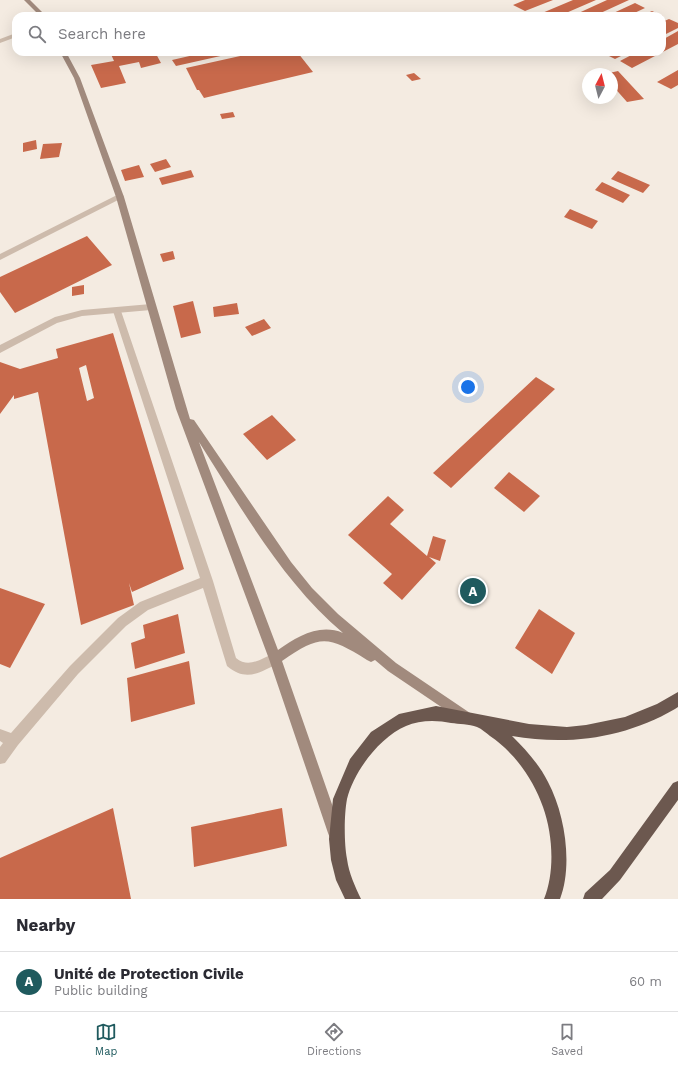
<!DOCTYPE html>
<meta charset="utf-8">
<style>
:root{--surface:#fff;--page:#f2f2f3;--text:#2b2b33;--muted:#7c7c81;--line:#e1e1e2;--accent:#1f5a5e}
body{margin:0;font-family:"Work Sans",sans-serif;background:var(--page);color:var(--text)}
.compass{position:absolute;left:582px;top:68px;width:36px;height:36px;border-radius:50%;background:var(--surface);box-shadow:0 4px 16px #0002;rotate:7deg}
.you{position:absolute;left:468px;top:387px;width:14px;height:14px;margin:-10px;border:3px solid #fff;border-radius:50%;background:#1a73e8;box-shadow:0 0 0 6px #1a73e833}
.badge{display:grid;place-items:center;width:26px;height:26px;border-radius:50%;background:var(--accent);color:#fff;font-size:13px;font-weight:700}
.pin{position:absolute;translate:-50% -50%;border:2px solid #fff;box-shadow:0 1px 4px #0006}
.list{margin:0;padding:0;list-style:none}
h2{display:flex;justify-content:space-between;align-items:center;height:52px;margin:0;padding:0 16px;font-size:17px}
h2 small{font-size:13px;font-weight:400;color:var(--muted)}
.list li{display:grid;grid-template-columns:26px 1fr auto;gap:12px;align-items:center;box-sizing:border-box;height:60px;padding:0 16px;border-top:1px solid var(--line)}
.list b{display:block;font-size:15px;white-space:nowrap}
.list p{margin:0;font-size:13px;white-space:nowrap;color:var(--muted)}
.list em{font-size:13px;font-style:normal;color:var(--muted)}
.icon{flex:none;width:22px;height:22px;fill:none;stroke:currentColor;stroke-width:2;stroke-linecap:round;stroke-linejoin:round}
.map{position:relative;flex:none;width:678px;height:899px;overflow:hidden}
.search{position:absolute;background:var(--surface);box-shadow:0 4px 16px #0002;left:12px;right:12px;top:12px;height:44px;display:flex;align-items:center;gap:10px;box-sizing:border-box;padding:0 14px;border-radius:12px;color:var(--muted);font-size:15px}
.sheet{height:112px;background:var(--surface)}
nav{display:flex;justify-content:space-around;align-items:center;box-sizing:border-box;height:56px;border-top:1px solid var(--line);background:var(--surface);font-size:11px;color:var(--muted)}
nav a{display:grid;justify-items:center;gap:2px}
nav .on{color:var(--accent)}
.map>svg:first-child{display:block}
.building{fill:#c8694b;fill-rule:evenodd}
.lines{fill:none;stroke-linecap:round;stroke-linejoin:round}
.service{fill:#cdbbac;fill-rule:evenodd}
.minor{fill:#cdbbac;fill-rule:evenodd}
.secondary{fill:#a18a7d;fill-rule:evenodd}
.trunk{fill:#6c584f;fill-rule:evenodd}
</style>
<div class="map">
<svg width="678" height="899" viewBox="0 0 678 899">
<rect width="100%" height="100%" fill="#f4ebe1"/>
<path class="building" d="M525 0H553L525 11 513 5Z
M573 0H596L559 16H535Z
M607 0H629L594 16H572Z
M635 3 645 8 628 16H607Z
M652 11 663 16H641Z
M669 19 678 23V28L662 36V22Z
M678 31V44L632 68 620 61 637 52H662V40Z
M110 52H155L161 63 141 68 139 62 119 66 126 83 101 88 91 65 114 61Z
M207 52 234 53 176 66 172 60Z
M258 52 298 53 313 72 204 98 199 90H197L186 68Z
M601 52H629L615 59Z
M678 70V85L671 89 657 82Z
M618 71 644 99 627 102 612 85V74H605Z
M414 73 421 79 412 81 406 75Z
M233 112 235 117 222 119 220 114Z
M36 140 37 149 23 152V143Z
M62 143 59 157 40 159 43 144Z
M166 159 171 167 155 172 150 164Z
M139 165 144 177 125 181 121 170Z
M191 170 194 177 162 185 159 178Z
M618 171 650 185 643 193 611 179Z
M602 182 630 195 623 203 595 190Z
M570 209 598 221 592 229 564 217Z
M87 236 112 265 15 313 0 292V277Z
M173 251 175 259 163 262 160 254Z
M84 285V294L72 296V287Z
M193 301 201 333 181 338 173 306Z
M237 303 239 314 214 317 213 307Z
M264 319 271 328 252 336 245 327Z
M113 333 184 569 132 592 129 583 134 605 81 625 38 392 14 399V395L0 414V362L20 369 58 358 56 349ZM86 365 94 398 87 401 79 368Z
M536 377 555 389 451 488 433 473Z
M272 415 296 440 267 460 243 434Z
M509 472 540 496 524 512 494 488Z
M388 496 404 510 390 524 427 556 433 536 446 540 440 561 429 557 436 563 402 600 383 583 392 574 348 535Z
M0 588 45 604 10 668 0 664Z
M539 609 575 633 552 674 515 648Z
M178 614 185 653 135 669 131 643 145 638 143 625Z
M189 661 195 704 131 722 127 678Z
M113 808 131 899H0V858Z
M282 808 287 846 194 867 191 827Z"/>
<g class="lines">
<path class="service" d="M117 308 121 311 213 581 236 658C249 669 262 658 275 653L279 655 281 659 279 663C259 673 246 682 227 666L203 588 148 610 126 626 78 674 18 745 5 763 0 764V747L3 743 0 741V729L11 733 70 666 118 618 140 602 200 578 113 311Z"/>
<path class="minor" d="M16 33V37L0 43V39Z
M117 195H123L124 197 0 260V254Z
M151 304 155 307 151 310 82 316 57 323 0 353V345L55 317 82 310Z"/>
<path class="secondary" d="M24 0H30L46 16H40Z
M60 52H66L80 78 124 197 190 419 194 420 291 562 312 588 338 614 396 663 470 713 472 717 470 721 466 723 462 721 388 671 375 660 371 662 367 660C328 636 321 634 282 661L342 833 340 838 335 840 330 838 328 833 269 659 176 409 116 197 74 78ZM199 442C242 509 282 581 343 633 319 623 297 637 278 650Z"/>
<path class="trunk" d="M678 692V707L675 709C625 738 569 746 512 736 526 750 539 764 548 782 565 814 573 865 560 899H544C555 872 553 835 543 807 533 779 515 753 490 736 486 733 482 729 477 727 469 724 459 724 451 723 437 720 419 720 406 726 380 737 354 771 347 799 344 815 344 843 347 859 349 874 355 886 361 899H345L336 880 331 860 329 839 333 799 350 759 371 732 399 714 436 706 529 724 567 727 586 725 625 717 657 704Z
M678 781V800L620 880 602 899H583L585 893 610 870 673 783Z"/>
</g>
</svg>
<svg class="compass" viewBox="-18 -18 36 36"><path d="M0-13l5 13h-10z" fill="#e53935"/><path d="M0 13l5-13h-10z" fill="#7c7c81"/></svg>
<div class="you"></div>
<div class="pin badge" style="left:473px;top:591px">A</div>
<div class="search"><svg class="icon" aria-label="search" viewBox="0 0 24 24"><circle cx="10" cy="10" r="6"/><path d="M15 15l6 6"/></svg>Search here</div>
</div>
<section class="sheet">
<h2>Nearby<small></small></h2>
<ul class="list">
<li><span class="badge">A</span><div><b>Unité de Protection Civile</b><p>Public building</p></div><em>60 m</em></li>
</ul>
</section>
<nav>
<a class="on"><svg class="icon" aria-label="map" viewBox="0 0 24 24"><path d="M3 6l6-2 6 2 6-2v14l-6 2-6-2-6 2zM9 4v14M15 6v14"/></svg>Map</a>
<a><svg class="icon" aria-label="directions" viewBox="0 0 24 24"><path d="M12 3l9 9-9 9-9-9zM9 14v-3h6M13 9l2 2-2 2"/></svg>Directions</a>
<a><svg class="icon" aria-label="saved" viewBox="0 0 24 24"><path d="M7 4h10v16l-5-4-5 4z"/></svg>Saved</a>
</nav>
